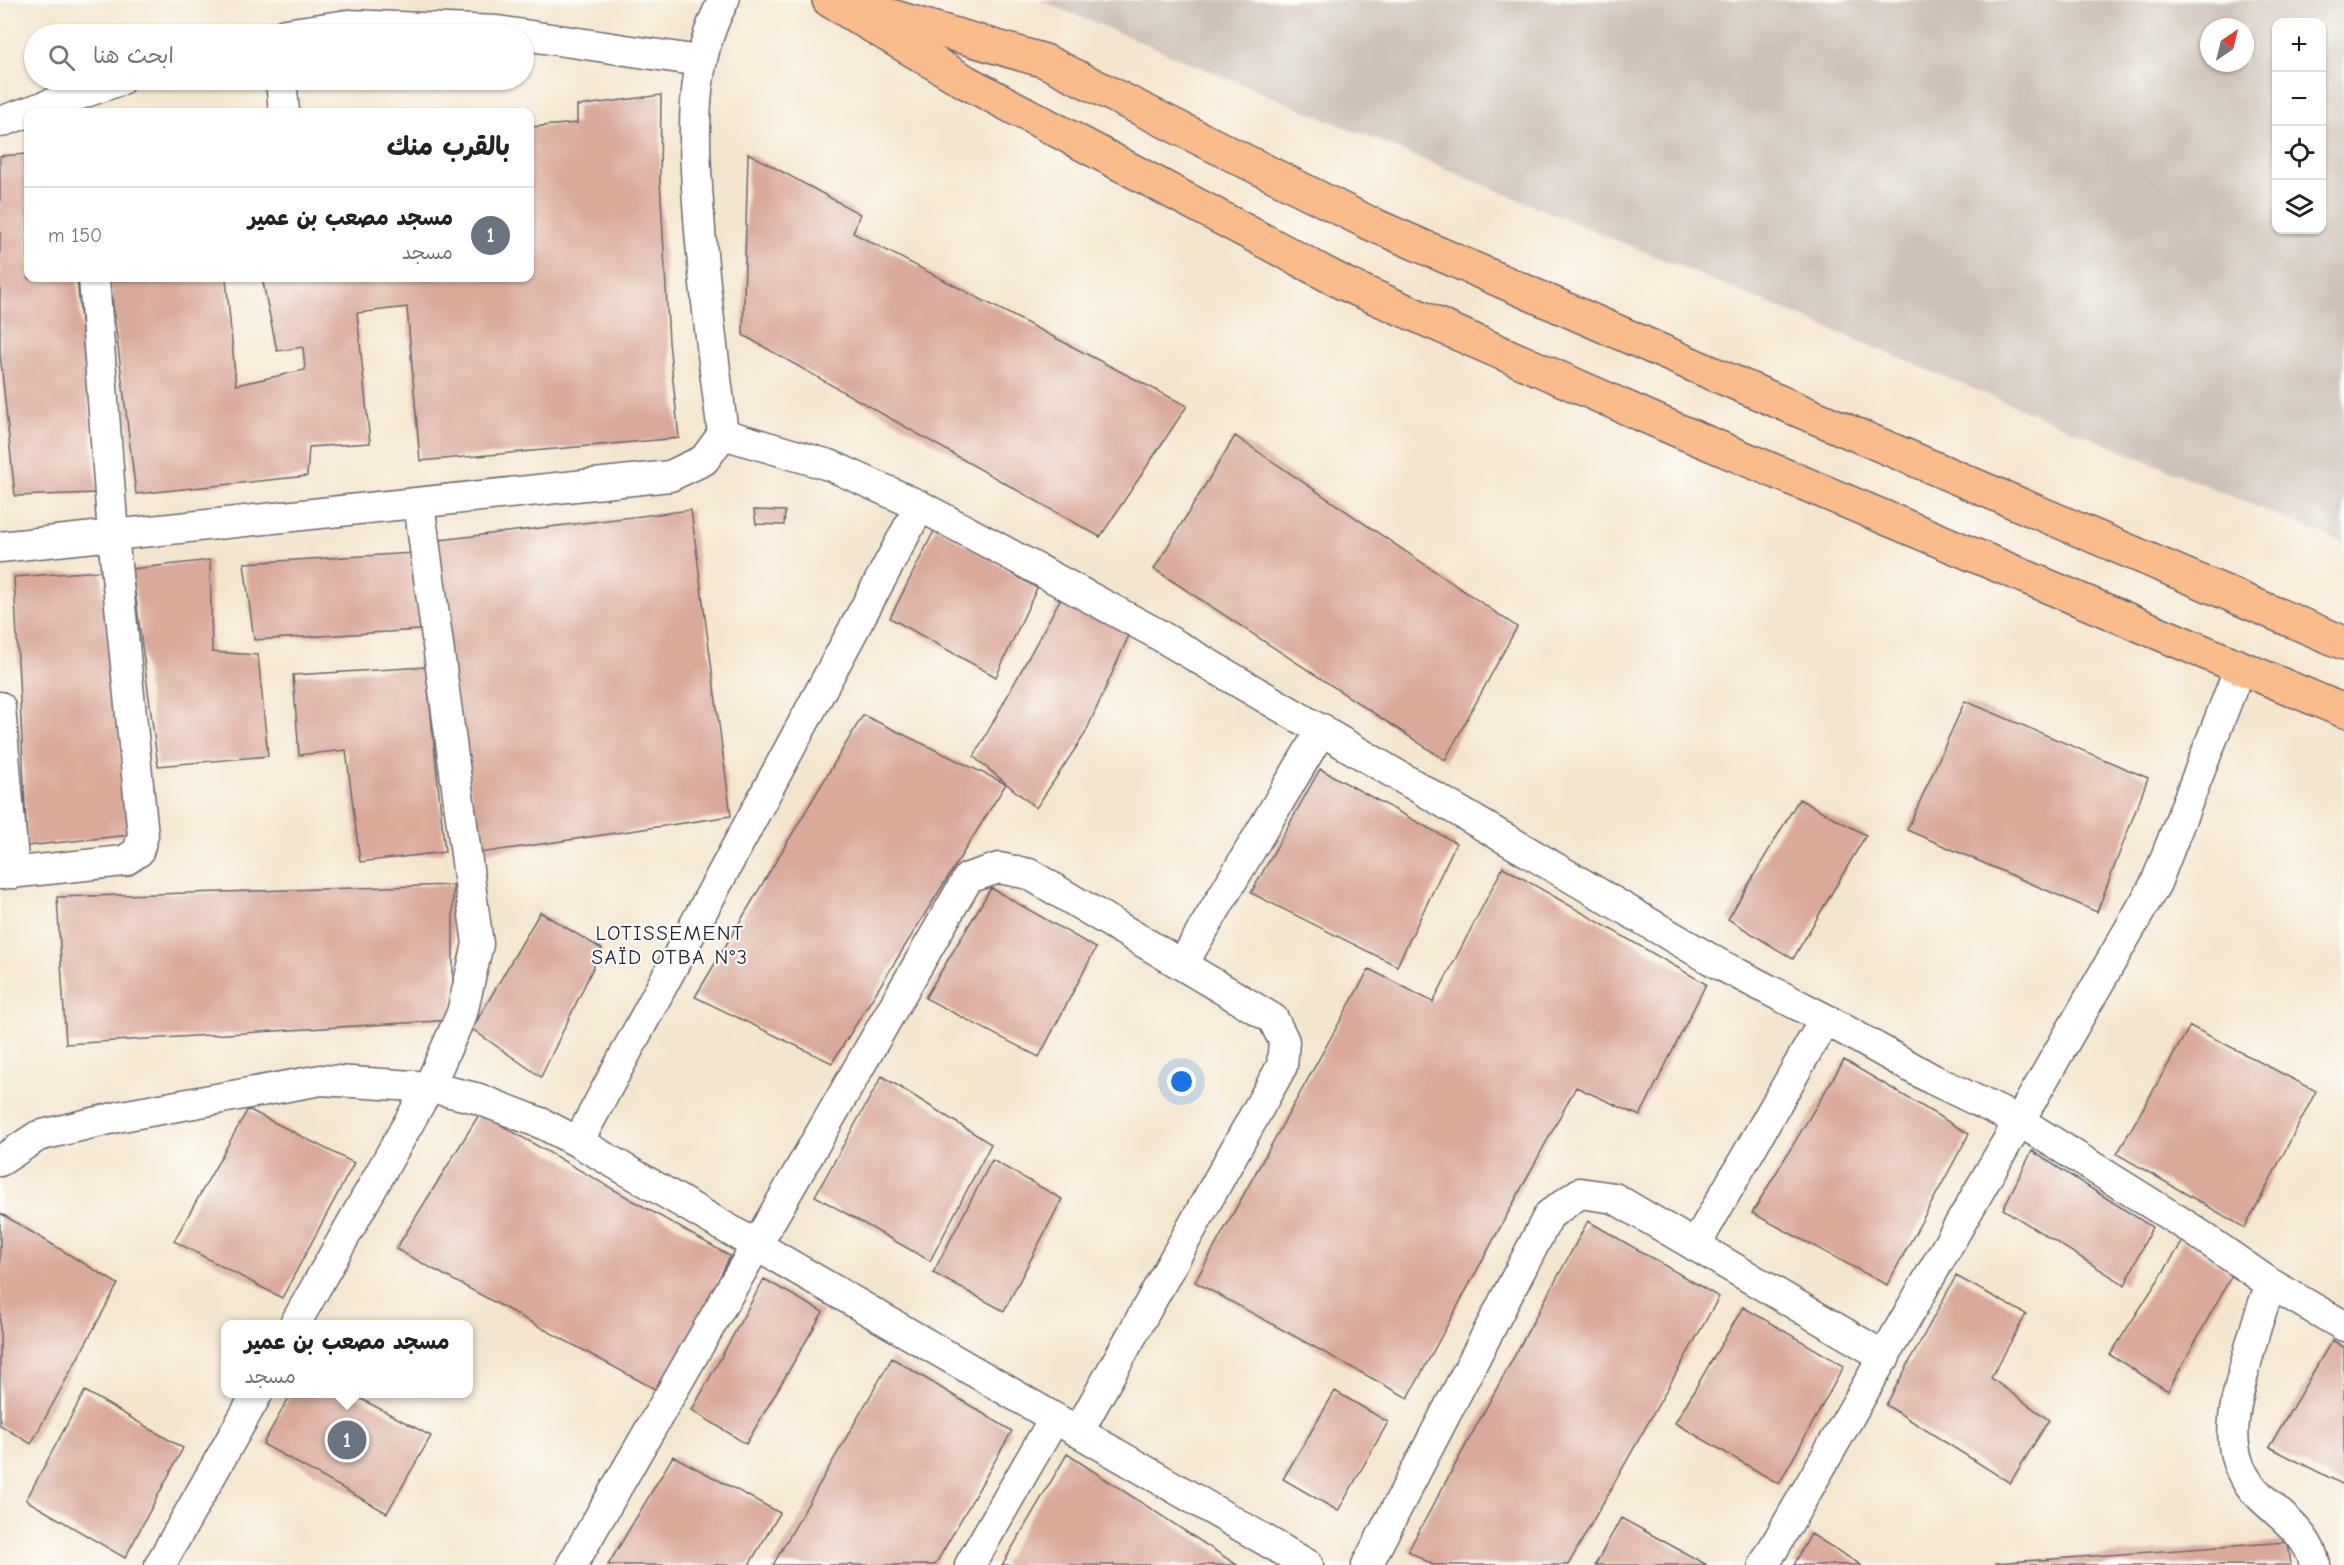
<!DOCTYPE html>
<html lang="ar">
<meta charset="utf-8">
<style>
:root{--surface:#fff;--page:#f2f2f2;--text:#222;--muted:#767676;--line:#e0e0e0;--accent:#0f766e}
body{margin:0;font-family:"Comic Neue","Playpen Sans Arabic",sans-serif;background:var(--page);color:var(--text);direction:rtl}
.controls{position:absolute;right:18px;top:18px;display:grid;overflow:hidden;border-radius:12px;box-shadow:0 2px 4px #0004}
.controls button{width:54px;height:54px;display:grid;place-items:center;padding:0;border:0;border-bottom:2px solid var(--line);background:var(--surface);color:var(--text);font:30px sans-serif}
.compass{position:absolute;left:2200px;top:18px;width:54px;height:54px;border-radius:50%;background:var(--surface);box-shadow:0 2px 4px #0004;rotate:35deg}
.you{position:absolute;left:1182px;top:1082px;width:21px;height:21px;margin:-15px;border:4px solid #fff;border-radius:50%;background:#1a73e8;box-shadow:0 0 0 9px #1a73e833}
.badge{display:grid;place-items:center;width:39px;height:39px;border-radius:50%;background:var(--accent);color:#fff;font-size:20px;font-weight:700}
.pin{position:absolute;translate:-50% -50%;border:3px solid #fff;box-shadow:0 2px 6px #0006}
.popup{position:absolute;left:221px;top:1320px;width:252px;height:78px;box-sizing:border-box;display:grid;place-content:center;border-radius:12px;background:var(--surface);filter:drop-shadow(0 2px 4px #0005);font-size:20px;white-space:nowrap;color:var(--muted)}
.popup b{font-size:22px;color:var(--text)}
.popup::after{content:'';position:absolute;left:50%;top:100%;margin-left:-12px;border:12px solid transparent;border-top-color:var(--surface)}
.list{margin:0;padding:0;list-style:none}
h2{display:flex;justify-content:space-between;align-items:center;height:78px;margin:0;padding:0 24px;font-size:26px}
h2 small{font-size:20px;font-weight:400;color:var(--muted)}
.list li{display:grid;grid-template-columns:39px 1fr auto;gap:18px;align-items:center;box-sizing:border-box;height:96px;padding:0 24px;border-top:2px solid var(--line)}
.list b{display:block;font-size:22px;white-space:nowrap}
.list p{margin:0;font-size:20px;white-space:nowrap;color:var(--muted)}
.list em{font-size:20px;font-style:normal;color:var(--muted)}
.icon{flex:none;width:33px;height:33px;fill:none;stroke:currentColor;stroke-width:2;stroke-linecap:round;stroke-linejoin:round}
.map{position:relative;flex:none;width:2344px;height:1565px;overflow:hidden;direction:ltr}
.search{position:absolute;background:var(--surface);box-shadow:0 2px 4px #0004;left:24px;top:24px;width:510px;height:66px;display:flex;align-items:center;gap:15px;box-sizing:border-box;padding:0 21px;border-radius:33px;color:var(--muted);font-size:22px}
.panel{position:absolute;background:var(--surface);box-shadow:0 2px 4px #0004;left:24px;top:108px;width:510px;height:174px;border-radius:12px;direction:rtl}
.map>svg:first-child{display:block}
.industrial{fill:#cdc2b9;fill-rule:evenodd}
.building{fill:#d9a99a}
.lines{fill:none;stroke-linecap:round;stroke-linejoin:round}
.street-casing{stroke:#6c676e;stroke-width:33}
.highway-casing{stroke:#6c676e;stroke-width:36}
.street{stroke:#fff;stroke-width:30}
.highway{stroke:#fabc8b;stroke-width:33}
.labels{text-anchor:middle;stroke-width:4.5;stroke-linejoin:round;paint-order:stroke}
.neighbourhood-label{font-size:21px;letter-spacing:1.5px;fill:#22223b;stroke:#fdfcf7}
</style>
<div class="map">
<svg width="2344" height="1565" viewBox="0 0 2344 1565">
<rect width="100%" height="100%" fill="#fdfcf7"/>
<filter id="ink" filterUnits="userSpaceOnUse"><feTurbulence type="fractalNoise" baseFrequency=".0167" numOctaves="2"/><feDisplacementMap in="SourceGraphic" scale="12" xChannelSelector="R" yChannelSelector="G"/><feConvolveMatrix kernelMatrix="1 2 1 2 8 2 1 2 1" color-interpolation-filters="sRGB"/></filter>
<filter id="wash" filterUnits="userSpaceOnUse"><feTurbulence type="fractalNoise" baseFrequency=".008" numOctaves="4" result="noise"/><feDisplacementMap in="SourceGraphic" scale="24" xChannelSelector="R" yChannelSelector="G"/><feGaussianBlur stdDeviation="1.35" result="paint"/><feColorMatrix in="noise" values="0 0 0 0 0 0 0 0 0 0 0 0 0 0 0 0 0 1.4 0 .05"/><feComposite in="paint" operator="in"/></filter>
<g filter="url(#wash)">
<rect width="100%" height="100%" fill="#f4e6ce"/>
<path class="industrial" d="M1040 0H2344V543ZM2276 22H2322V230H2276ZM2209 27H2245V63H2209Z"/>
<g id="blocks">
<path class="building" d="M661 95 660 180 669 342 679 438 420 461 407 307 357 313 370 443 309 447 307 476 136 494 110 281 138 278H226L236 385 305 370 303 347 277 351 262 278H530V127L577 123V106Z
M748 153 860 214 853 233 1187 406 1100 537 743 335Z
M28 154V278H77L97 493 15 496 0 353V156Z
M1235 436 1517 627 1445 760 1154 569Z
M691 510 731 816 480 853 432 541Z
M754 510 785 511 784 525 756 524Z
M936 527 1037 588 996 677 890 618Z
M414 553 420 630 254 640 244 563Z
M210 560 212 652 258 655 268 756 158 766 132 569Z
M101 571 130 835 27 846 14 577Z
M1061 598 1130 633 1085 734 1036 808 974 757Z
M426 667 445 852 360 862 346 750 299 755 293 675Z
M1965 701 2148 778 2097 912 1907 830Z
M863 715 1006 784 832 1063 695 997Z
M1320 769 1456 843 1397 966 1251 893Z
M1799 799 1866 835 1793 959 1728 919Z
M1503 867 1706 984 1640 1116 1576 1087 1408 1398 1195 1282 1369 969 1433 1002Z
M453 885V1020L66 1044 57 897Z
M991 888 1096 948 1039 1057 925 998Z
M540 912 602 949 541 1077 472 1029Z
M2190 1026 2316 1091 2245 1228 2117 1154Z
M1844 1060 1969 1134 1887 1285 1752 1213Z
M882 1076 991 1144 930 1261 815 1196Z
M248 1109 354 1163 282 1298 174 1241Z
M480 1113 730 1256 664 1394 396 1249Z
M2032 1151 2152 1227 2125 1285 2003 1209Z
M992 1160 1062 1199 1004 1311 933 1273Z
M0 1213 118 1284 31 1444 0 1425Z
M1588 1221 1719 1297 1568 1565H1433L1408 1551Z
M2183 1241 2232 1275 2168 1391 2110 1355Z
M1956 1276 2026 1314 1991 1378 2049 1420 2010 1483 1886 1405Z
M764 1279 823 1312 746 1444 692 1410Z
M1743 1307 1844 1366 1779 1484 1675 1423Z
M2332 1340 2344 1347V1485L2269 1447Z
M892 1358 1012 1431 935 1565H773Z
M85 1391 183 1448 125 1558 26 1500Z
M1335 1391 1388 1422 1338 1511 1283 1479Z
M291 1394H352L431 1436 387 1513 263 1444Z
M1067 1454 1237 1565H1002Z
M673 1456 780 1513 749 1565H608Z
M1621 1518 1707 1565H1595Z
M1811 1534 1861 1565H1794Z
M2288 1542 2291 1565H1996V1563Z"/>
</g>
</g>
<g filter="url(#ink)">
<use href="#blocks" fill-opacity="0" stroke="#6c676e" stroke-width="1.5"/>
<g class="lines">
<defs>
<path id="street" d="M285 34 348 25 497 31 700 61
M281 80 284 112
M0 122 120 80
M723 434C714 362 704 290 699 217 694 144 687 66 724 0
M0 547 670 476 704 460 723 434 832 466 920 506 1152 631 1717 963 1825 1019 1932 1079 2021 1122 2190 1228 2271 1284 2344 1326
M0 707 14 873
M0 874 124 861 138 852 143 835 113 535 94 278
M1182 965 1322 729
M578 1142 920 506
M0 1161 38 1136 122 1116 321 1080 429 1087 476 1098 543 1124 578 1142 1308 1565
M1695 1246 1825 1019
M2271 1284C2260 1312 2252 1338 2245 1367 2233 1412 2221 1459 2259 1495 2281 1517 2308 1533 2315 1565
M295 1324 429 1087 462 1013 478 944 419 503
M160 1565 257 1394
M572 1565 968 878 999 868 1029 874 1273 1019 1284 1041 1282 1066 1078 1432
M970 1565 1054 1419
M1367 1565 1549 1215 1580 1193 1614 1198 1885 1357
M1764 1565 2156 883 2240 667"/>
<path id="highway" d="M829 0 966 82 1345 284 1677 430 2344 711
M867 9 1045 61 1367 222 1700 368 2344 643"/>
</defs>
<use href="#street" class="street-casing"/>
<use href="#highway" class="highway-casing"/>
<use href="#street" class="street"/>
<use href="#highway" class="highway"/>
</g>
</g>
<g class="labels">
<g class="neighbourhood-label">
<text x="670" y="940">LOTISSEMENT<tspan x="670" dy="24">SAÏD OTBA N°3</tspan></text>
</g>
</g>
</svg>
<div class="controls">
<button>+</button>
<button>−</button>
<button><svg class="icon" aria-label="locate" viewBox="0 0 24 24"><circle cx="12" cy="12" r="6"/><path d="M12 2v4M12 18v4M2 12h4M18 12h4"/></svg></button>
<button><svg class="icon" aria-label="layers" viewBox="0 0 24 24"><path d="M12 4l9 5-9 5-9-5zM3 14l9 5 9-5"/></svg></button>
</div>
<svg class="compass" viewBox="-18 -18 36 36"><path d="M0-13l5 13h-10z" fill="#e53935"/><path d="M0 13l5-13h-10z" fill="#767676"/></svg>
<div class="you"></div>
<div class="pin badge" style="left:347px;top:1440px;background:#6b7280">1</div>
<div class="popup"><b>مسجد مصعب بن عمير</b>مسجد</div>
<div class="search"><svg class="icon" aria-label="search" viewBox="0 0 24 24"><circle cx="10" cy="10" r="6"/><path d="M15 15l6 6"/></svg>ابحث هنا</div>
<section class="panel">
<h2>بالقرب منك<small></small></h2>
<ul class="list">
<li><span class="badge" style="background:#6b7280">1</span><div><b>مسجد مصعب بن عمير</b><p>مسجد</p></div><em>150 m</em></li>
</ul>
</section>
</div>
